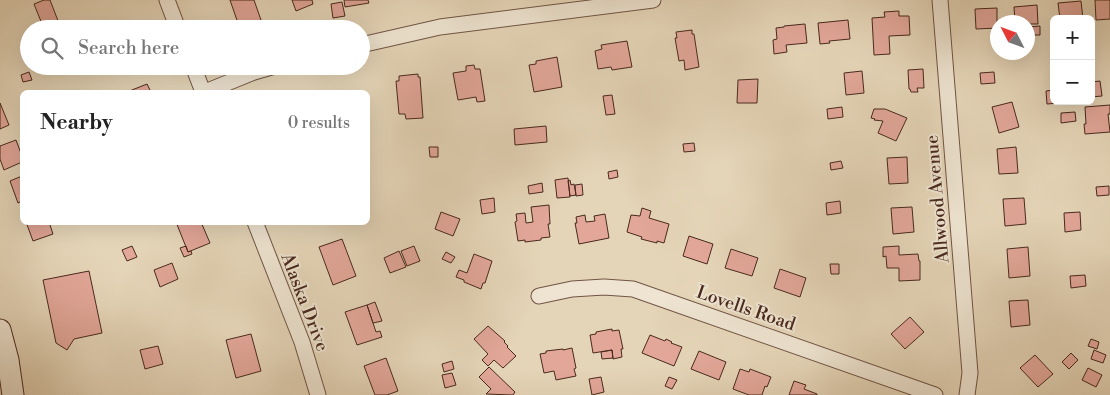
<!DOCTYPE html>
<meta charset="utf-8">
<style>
:root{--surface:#fff;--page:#f2f2f2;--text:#222;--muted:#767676;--line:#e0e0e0}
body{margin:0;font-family:"Libre Bodoni",serif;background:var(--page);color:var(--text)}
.controls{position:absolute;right:15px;top:15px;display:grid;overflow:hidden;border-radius:8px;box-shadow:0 5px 20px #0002}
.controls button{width:45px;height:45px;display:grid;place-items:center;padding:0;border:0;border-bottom:1px solid var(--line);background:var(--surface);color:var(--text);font:25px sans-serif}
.compass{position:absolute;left:990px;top:15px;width:45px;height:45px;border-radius:50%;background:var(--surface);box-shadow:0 5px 20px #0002;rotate:312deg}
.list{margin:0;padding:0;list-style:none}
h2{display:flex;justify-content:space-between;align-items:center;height:65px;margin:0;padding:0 20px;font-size:21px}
h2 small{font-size:16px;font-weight:400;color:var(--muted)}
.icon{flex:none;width:28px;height:28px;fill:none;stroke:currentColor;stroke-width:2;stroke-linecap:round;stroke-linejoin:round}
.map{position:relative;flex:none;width:1110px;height:395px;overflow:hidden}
.search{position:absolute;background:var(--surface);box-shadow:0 5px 20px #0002;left:20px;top:20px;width:350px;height:55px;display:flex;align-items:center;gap:12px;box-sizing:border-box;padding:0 18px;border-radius:28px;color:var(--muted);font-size:19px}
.panel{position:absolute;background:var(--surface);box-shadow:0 5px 20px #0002;left:20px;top:90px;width:350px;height:135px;border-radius:8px}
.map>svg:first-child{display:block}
.building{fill:#e2a799;stroke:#49291d}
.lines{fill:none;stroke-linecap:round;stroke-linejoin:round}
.street-casing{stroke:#705444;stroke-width:17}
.secondary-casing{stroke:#49291d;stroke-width:23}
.street{stroke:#eee4d1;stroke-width:15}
.secondary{stroke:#eee4d1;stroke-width:21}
.labels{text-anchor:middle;stroke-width:4;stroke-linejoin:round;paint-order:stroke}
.street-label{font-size:18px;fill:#49291d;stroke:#eee4d1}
</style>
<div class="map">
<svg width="1110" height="395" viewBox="0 0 1110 395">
<rect width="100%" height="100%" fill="#e5d5b8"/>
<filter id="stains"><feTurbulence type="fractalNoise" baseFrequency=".004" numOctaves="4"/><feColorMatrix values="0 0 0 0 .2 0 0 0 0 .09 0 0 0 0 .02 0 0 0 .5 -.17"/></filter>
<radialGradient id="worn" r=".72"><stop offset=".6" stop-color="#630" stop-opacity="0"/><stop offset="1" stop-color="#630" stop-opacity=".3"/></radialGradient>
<path class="building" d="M44 0H50L60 26 53 29H44L34 4Z
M230 0H254L262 23 244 29H240Z
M292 0H312L313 4 296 11Z
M344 0H368L369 3 345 7Z
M1095 0H1110V19L1096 20Z
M1081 1 1083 19H1060L1058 3Z
M342 2 345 16 333 18 331 4Z
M1037 5 1038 24H1028V22H1015L1014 7Z
M997 8V28L976 29 975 9Z
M899 11V16H909L910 35 889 36 890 54 874 55 872 18 885 17 884 12Z
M848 20 850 39 829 41 830 43 820 44 818 23Z
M805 24 807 43 786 45 787 52 774 54 773 40 777 39 776 28 784 27V26Z
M1040 26V35H1028V27Z
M692 30V34H694L699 67 685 70 684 60 679 61 675 38H677L676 32Z
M627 41 632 67 612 70 611 67 598 69 595 51 602 49 601 45Z
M557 57 562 87 534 92 529 65 536 64V61Z
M474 65 475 69H480L485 101 477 102 476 97 458 100 453 73 466 71V66Z
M107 66H130L110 74Z
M923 69 924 88H917L918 92H911L910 89H909L908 70Z
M862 71 864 93 846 95 844 73Z
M29 72 32 80 23 82 21 75Z
M994 72 995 83 981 84 980 73Z
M418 74V77H420L423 118 406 119 405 114H399L396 81H399V76Z
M758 79 757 103H737L738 80Z
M1100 81 1102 96 1091 97V82Z
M147 84 151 92H127Z
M1054 90V101H1071V102L1047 104 1046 91Z
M612 95 615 114 606 115 603 96Z
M1012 102 1019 127 999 133 992 107Z
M0 103 9 125 0 129Z
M1110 105V114H1108L1110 132 1085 134 1084 124H1086L1085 107Z
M842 107 843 117 828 119 827 109Z
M874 109H885L907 118 896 141 878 133 883 121 874 120 875 119 871 118Z
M1075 112 1076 121 1061 123V113Z
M546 126 547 142 515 145 514 129Z
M16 140 22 156V162L4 170 0 159V146Z
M694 143 695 151 684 152 683 144Z
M429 147H438V157H430Z
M1016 147 1018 173 999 174 997 149Z
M907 157 908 183 889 184 887 158Z
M841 161 843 168 831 170 830 163Z
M617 170 618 177 609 179 608 172Z
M22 176V201L18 203 10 181Z
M568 178 570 197 557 198 555 180Z
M570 180 571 185 574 184 576 195 570 196 568 181Z
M542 183 543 192 529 194 528 186Z
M582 184 583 195 576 196 575 185Z
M1109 186V195L1097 196 1096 187Z
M494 198 495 212 482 214 480 200Z
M1024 198 1026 224 1005 226 1003 199Z
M840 201 841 213 827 215 826 203Z
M549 205 550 224H548L550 237 541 238V240L525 242V240L518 241 515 222 517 221 516 214 525 213 526 223 533 222 531 207Z
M912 207 914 232 893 234 891 208Z
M642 208 651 211 649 218 669 224 664 243 657 241V243L641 239 642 237 627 232 631 215 640 216Z
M441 212 460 219 453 236 435 229Z
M1080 212 1081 230 1065 232 1064 213Z
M605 214 609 238 579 244 575 223H577L576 217 585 215 586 222 595 221 594 216Z
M26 222H49L53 234 33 241Z
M176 222H201L210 243 188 252Z
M689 236 713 244 707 264 683 256Z
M342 239 356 276 333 285 319 247Z
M132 246 137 257 127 261 122 250Z
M186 246 188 252 191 251 192 254 184 257 180 248Z
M414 246 420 261 407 266 401 251Z
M899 246V255L918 254 919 261H920V280L899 281V268H887L886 256 883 257V247Z
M1028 247 1030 276 1009 278 1007 249Z
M731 249 758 258 752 276 725 268Z
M399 251 406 267 390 273 384 258Z
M446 252 455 257 451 263 442 259Z
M474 254 492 261 485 283H483L481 289 464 282V280L456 277 459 270 467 273Z
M172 263 178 279 160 287 154 270Z
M830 264H839V274H831Z
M780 269 806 278 800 297 774 288Z
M89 271 102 333 74 339 67 350 56 343 43 280Z
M1085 275 1086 286 1071 288 1070 276Z
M1028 300 1030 325 1011 327 1009 301Z
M375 302 382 321 373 323 367 305Z
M367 305 376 332 380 331 382 337 357 345 345 312Z
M910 317 924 332 905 349 891 334Z
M488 326 505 341 504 342 508 346 507 347 516 356 503 368 494 360 488 366 482 360 488 354 474 339Z
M612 329V331L619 330 623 349H621L622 357 613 359 612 350 593 353 590 335 596 334V332Z
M251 334 261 371 236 378 226 340Z
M650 335 665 341 666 339 672 342 671 343 682 347 674 366 642 353Z
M1091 339 1099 342 1097 349 1088 346Z
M158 346 163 364 145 369 140 350Z
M572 348 576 368 574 369 576 376 556 380 554 371 544 373 540 354 546 353V351L563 349V350Z
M612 350 613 358 602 359 601 352Z
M1094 350 1106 355 1103 363 1091 359Z
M699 351 726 362 719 380 691 369Z
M1071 353 1078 360 1069 369 1062 362Z
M1035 355 1053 374 1038 387 1020 368Z
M386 358 398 391 387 395H375L364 366Z
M452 361 454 369 444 372 442 364Z
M489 367 515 392 513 395 486 394 491 389 479 377Z
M1088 368 1102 375 1096 387 1082 380Z
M740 369 749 372 750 369 771 377 767 387 765 386 762 395H749L733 389Z
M452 373 456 385 445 388 442 375Z
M601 377 604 392 592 395 589 379Z
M669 377 677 380 672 389 665 386Z
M794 381 806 385 804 389 817 394V395H789Z"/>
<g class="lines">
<defs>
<path id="street" d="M167 0 178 29
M940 0 970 373 967 395
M361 45 440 27 653 0
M193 66 203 92
M205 92 254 72 275 66
M255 222 302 342 318 395
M539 296 572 289 604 287 633 289 935 395"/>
<path id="secondary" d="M0 330 8 360 13 395"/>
</defs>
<use href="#street" class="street-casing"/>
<use href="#secondary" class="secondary-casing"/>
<use href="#street" class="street"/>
<use href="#secondary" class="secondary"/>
</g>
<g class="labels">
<g class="street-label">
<text transform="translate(937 199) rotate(-95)" y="6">Allwood Avenue</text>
<text transform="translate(305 302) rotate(69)" y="6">Alaska Drive</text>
<text transform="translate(746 308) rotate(19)" y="6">Lovells Road</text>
</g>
</g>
<rect width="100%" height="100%" filter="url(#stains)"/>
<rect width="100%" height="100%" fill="url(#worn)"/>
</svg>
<div class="controls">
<button>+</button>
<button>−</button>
</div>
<svg class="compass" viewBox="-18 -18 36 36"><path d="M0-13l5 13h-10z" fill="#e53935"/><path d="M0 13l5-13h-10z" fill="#767676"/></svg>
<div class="search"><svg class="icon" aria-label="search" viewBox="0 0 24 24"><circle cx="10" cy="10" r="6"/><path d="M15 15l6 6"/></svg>Search here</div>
<section class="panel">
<h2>Nearby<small>0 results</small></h2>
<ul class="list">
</ul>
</section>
</div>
